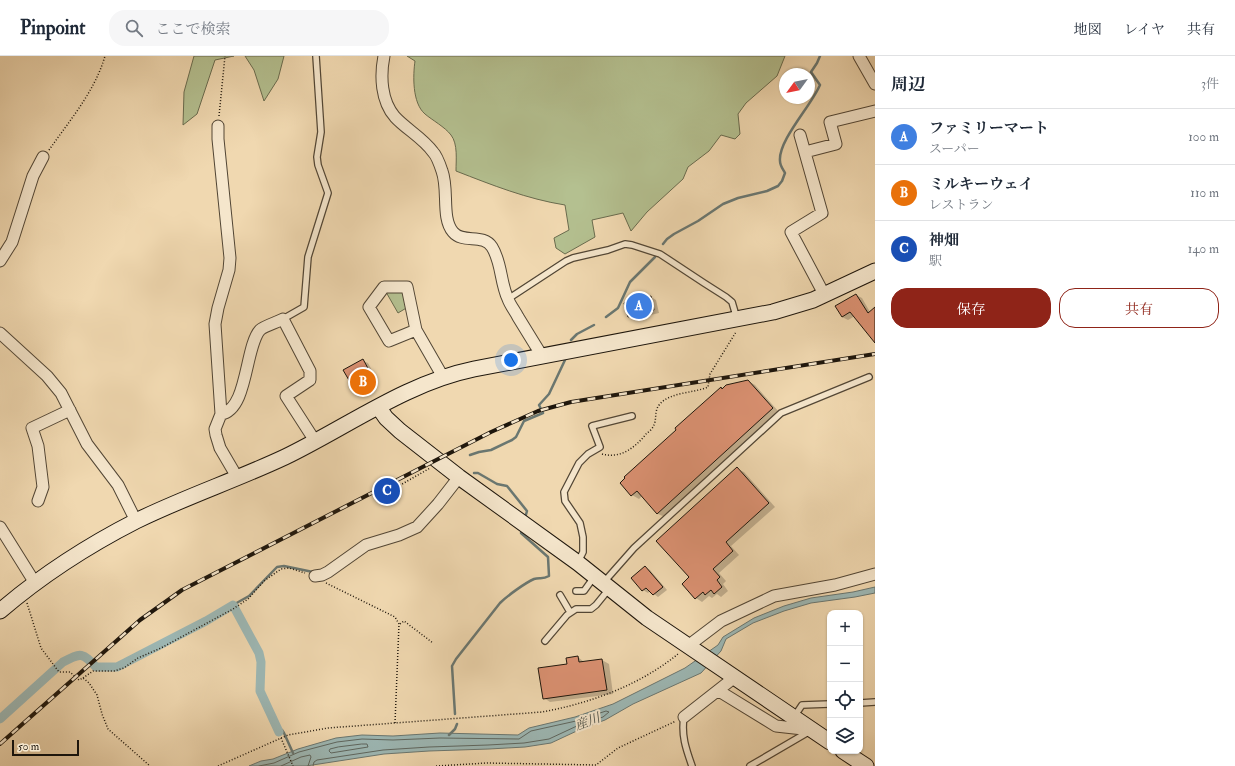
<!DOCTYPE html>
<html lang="ja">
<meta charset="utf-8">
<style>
:root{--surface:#fff;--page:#f6f6f7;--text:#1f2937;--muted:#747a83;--line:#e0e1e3;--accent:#8f2418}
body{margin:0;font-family:"IM FELL Double Pica","Noto Serif JP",serif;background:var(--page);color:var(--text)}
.controls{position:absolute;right:12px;bottom:12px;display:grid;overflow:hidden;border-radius:8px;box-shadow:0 1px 3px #0004}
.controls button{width:36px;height:36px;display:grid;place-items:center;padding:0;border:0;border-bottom:1px solid var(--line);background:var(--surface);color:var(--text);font:20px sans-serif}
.compass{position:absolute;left:779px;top:12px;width:36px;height:36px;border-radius:50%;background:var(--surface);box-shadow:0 1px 3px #0004;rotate:237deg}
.scale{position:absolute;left:12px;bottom:10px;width:67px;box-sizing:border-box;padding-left:4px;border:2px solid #1e160c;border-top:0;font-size:11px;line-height:14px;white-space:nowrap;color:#1e160c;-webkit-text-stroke:3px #f5e6cc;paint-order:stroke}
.you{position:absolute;left:511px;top:304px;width:14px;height:14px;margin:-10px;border:3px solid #fff;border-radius:50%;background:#1a73e8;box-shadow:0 0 0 6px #1a73e833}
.badge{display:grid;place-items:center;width:26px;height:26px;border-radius:50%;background:var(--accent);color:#fff;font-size:13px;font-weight:700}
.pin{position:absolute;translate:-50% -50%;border:2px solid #fff;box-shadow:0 1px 4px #0006}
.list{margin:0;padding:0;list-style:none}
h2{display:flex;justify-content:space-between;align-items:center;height:52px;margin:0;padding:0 16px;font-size:17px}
h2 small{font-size:13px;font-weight:400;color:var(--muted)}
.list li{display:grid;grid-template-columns:26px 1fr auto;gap:12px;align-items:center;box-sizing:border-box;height:56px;padding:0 16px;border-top:1px solid var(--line)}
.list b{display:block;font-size:15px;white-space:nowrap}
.list p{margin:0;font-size:13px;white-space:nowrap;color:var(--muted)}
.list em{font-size:13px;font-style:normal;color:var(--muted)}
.actions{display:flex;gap:8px;padding:12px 16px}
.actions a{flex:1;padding:9px 0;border:1px solid var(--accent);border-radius:16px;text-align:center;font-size:14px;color:var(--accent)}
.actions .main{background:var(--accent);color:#fff}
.icon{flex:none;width:22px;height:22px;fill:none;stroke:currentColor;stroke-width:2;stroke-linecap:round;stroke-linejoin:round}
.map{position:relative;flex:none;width:875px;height:710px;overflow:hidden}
header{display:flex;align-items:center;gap:24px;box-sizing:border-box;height:56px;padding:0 20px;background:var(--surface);border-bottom:1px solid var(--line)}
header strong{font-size:19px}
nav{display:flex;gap:22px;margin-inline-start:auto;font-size:14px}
.search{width:280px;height:36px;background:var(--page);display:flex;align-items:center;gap:10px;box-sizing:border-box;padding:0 14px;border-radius:16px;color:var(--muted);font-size:15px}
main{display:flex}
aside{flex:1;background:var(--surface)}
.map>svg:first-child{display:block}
.green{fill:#b4c090;stroke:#696b4e}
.water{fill:#9db8b5;stroke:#6a7771}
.shadow{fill:#0003}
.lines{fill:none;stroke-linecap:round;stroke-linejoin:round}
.shore{stroke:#5e6760;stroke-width:1}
.stream{stroke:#6a7771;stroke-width:2.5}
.canal{stroke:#9db8b5;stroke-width:9}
.building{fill:#db9172;stroke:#1e160c}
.lane-casing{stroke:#524635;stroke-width:8}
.street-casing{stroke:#524635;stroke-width:13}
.secondary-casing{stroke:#1e160c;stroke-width:17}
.path{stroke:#1e160c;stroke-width:1.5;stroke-dasharray:1 2;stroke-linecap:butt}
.lane{stroke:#f5e6cc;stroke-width:5.5}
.street{stroke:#f5e6cc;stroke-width:11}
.secondary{stroke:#f5e6cc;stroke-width:15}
.rail-casing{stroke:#1e160c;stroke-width:4}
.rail{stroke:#f5e6cc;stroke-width:2.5;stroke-dasharray:8;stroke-linecap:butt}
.labels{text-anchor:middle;stroke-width:4;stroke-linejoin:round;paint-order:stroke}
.water-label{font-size:13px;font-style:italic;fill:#4a4f47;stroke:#f5e6cc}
</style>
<header>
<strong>Pinpoint</strong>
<div class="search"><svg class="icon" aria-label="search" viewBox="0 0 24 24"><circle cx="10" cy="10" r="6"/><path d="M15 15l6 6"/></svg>ここで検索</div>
<nav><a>地図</a><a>レイヤ</a><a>共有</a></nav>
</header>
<main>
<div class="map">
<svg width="875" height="710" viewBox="0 0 875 710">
<rect width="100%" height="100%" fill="#f0d8b0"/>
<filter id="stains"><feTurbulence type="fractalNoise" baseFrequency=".005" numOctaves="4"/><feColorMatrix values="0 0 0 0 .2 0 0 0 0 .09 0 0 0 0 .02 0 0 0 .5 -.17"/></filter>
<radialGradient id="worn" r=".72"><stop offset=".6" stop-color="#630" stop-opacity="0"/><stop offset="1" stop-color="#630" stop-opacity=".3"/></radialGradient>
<path class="green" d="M194 0H234L215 4 197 58 183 69 184 36Z
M245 0H284L278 23 264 45 254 14Z
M407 0H785L777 20 746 47 738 58 740 78 735 83 721 79 709 95 688 111 683 123 647 156 631 175 623 157 592 164 595 181 565 198 556 192 554 182 569 174 565 149C527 143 492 129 456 115 456 104 458 88 451 79 445 71 432 64 425 58 412 47 413 19 415 5Z
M401 234 406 237 408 251 398 257 386 236Z"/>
<path class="water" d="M875 531V537L855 541 811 547 784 555 753 567 726 583 721 595 701 617 633 648 605 664 581 673 551 687 525 691 489 693 429 695 384 698 306 710H249L261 705 273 703 298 693 336 682 362 679 393 680 440 677 518 679 529 672 575 661 613 648 685 612 718 589 723 581 754 562 784 550 811 542 853 536Z"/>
<path class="shadow" d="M856 239 862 242 870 256 875 252V284L855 260 848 264 842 261Z
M651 241 656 244 659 257 634 263 629 260Z
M363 305 368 307 375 320 364 326 366 329 358 333 353 330Z
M748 325 755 329 779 356 665 461 658 458 642 440 639 443 632 439 722 334Z
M737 413 744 416 775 451 731 490 739 499 719 517 726 525 723 528 728 535 721 541 717 538 712 542 709 540 702 546 696 542 683 528 690 521Z
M645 511 650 514 667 534 658 541 650 535 648 537 643 534Z
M578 601 584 606 602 604 609 608 613 638 550 646 544 642 568 609Z"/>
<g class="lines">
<path class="shore" d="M362 688H367L368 691 331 697 329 695 330 693 338 691Z
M259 710 274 707 299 696 337 686 362 683 393 684 440 682 519 683 531 675 576 665 606 655 609 656 603 661 579 669 549 683 524 687 488 689 429 691 383 694 317 704 314 706 313 710
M281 710 301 701 310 699 311 701 308 710"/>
<path class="stream" d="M663 188 667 183 674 178 698 165 723 148 738 142 767 135 778 130 782 125 785 117C783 113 780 110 780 105 778 85 810 51 819 31L820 29 811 16 817 7 820 0
M606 261 618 252 630 226 655 201
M571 284 577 278 594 269
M470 399 479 396 491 394 512 384 516 381 524 365 543 357 539 349 549 338 565 304
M474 417H478L497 428 507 430 527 455 525 462
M233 549 249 540 277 511 284 510 313 516
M455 658 452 610 456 603 500 547C507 540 525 527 534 523 540 521 542 524 549 520L548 501 521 477 522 473
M278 673 282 674 284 677 293 697
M449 679 455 673 457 668"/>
<path class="canal" d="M0 663 63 606C81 596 83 597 96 611H117L206 565 233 549 259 597 261 606 260 635 279 676"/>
</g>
<path class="building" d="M856 238 868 257 875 251V287L850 256 842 261 835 250Z
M651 240 654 254 628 261 624 247Z
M363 303 371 318 360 324 362 326 353 331 343 314Z
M748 324 773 352 657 458 637 435 631 440 620 427 625 422 624 421 676 374 675 372 721 331 722 333 726 329Z
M737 411 769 447 726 486 733 495 713 513 720 521 717 524 722 531 714 538 711 534 705 539 703 536 695 543 682 528 689 521 656 485Z
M645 510 663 531 653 539 646 532 642 535 631 522Z
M578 600 579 606 602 603 607 634 543 643 538 612 567 608 566 602Z"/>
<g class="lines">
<defs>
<path id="lane" d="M508 243 566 205 573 202 608 194 625 188 632 189 660 198 704 227 726 241 732 246 737 263
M283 263 304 251 308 201 328 137 318 109 317 101 321 76 316 0
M578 506 583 496V481L580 467 565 445 564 436 579 407 588 398 600 391 592 370 632 360
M604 526 634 492 781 357 869 321
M576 535H584L594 521
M560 539 570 556
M545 585 567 559 576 553H591L596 549 609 533
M860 647 875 646
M684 661C681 679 686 693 692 710
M794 661 802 649 830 648
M750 710 810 675"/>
<path id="street" d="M384 0C380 20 381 45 395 61 406 73 423 82 433 96 437 100 440 109 442 115 449 134 441 162 453 176 463 188 483 177 492 191 502 207 500 226 508 243 510 249 515 255 518 261 526 274 534 287 542 300
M859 0 875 28
M218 70V83L230 202 229 214 218 252 215 268 221 358 215 373 216 379 220 392 237 421
M800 79 822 157 791 176 825 240
M805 96 836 88 830 66 875 55
M0 205 12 186 33 120 43 101
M416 274 389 285 369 251 384 231H407L416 274 443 321
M0 277 47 320 61 337 87 388 118 429 136 465
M221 358C248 354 245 290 260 274 264 270 278 266 283 263L310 315V324L286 340 315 385
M38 445 43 431 38 390 32 372 70 354
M0 471 35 527
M315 520 322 519 328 516 366 489 399 479 417 471 438 448 459 421
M688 590 721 565 774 540 835 529 875 518
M719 635 776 670 812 674
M684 661 735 621"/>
<path id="secondary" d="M379 352 386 362 400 375 459 421 578 507 647 562 830 686
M0 555C41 520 87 490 136 465 185 441 236 424 285 401 347 371 406 327 474 313L773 256 813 244 875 215
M843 695 866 710"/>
</defs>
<use href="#lane" class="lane-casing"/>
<use href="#street" class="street-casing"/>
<use href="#secondary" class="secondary-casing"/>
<path class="path" d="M219 60 225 0
M49 94C70 64 95 35 105 0
M602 398C620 403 635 392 646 378 649 376 653 372 654 369 657 362 654 354 660 348 670 336 695 337 708 331L710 318 736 276
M397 431 430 412
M326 527 395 561 399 568 395 667
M27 547 41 592 59 616H70L79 624 83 622 89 627 97 639 102 658 108 673 150 710
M400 568 404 565 433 587
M83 622 93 615H114L124 612 138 602 161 592 233 553 248 543 264 525 281 513 289 512 305 517
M281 682 293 710
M218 710 288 679 328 672 542 656C591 647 640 629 678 598
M436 710 487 707 596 709 618 692 676 665"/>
<use href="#lane" class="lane"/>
<use href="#street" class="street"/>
<use href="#secondary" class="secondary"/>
<defs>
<path id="rail" d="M0 688 140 564 182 534 491 376 538 355 571 346 875 298"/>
</defs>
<use href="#rail" class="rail-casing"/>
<use href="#rail" class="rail"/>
</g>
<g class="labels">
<g class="water-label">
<text transform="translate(587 665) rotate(-21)" y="5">産川</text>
</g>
</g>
<rect width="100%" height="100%" filter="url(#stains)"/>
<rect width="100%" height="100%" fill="url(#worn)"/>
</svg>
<div class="controls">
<button>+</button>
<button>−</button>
<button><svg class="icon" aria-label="locate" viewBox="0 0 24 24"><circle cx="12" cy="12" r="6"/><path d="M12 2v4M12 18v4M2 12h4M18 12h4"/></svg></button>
<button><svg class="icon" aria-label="layers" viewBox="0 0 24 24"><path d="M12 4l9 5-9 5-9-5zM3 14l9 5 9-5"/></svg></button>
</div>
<svg class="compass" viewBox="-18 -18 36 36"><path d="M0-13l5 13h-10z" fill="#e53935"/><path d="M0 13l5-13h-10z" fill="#747a83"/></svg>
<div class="scale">50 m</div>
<div class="you"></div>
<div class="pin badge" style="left:639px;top:250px;background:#3f7fe0">A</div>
<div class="pin badge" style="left:363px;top:326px;background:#e8710a">B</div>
<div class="pin badge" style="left:387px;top:435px;background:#1a4fb4">C</div>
</div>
<aside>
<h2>周辺<small>3件</small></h2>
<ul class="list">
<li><span class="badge" style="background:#3f7fe0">A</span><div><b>ファミリーマート</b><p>スーパー</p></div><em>100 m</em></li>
<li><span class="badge" style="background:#e8710a">B</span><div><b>ミルキーウェイ</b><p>レストラン</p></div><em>110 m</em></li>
<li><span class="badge" style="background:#1a4fb4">C</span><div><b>神畑</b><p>駅</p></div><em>140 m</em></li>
</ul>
<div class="actions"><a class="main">保存</a><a>共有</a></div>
</aside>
</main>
